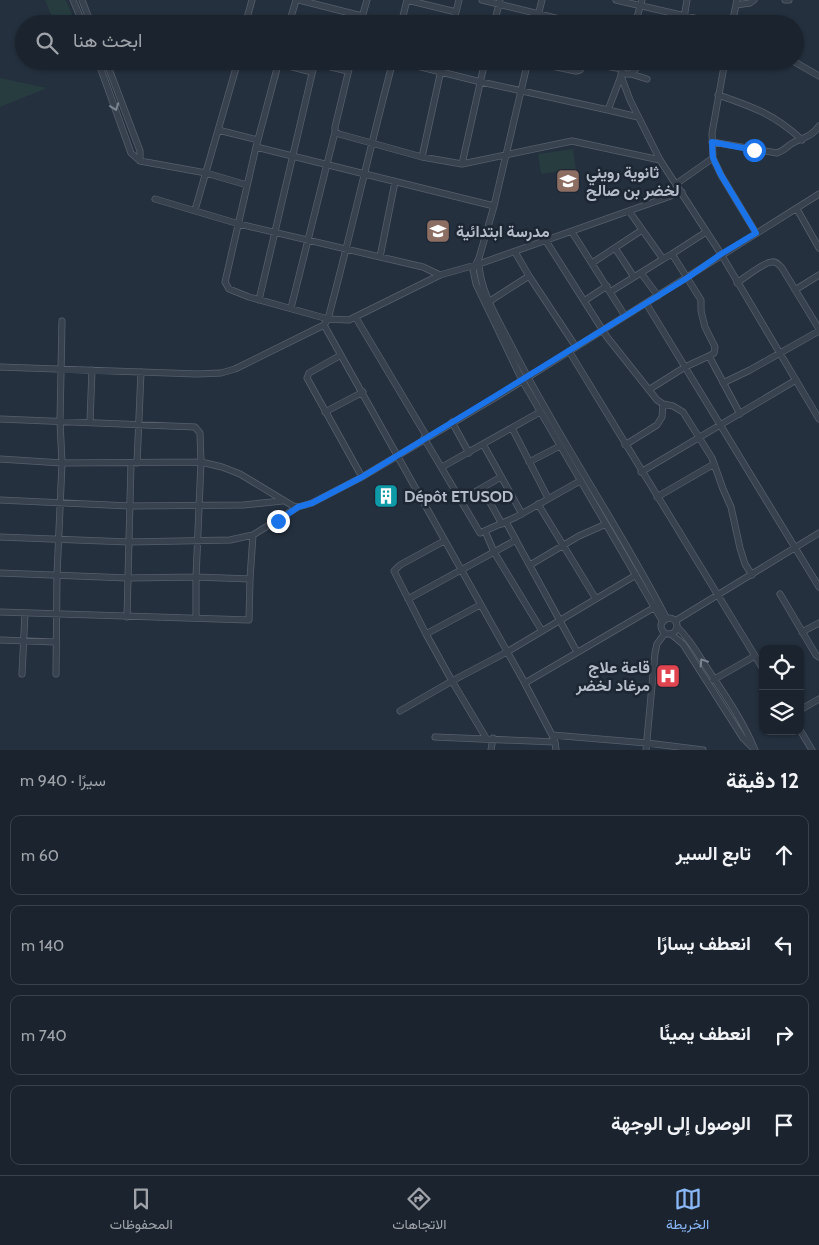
<!DOCTYPE html>
<html lang="ar">
<meta charset="utf-8">
<style>
:root{--surface:#1b242e;--page:#28303a;--text:#f1f3f6;--muted:#a0a4aa;--line:#39414a;--accent:#8ab7f7}
body{margin:0;font-family:Cabin,Vazirmatn,sans-serif;background:var(--page);color:var(--text);direction:rtl}
.controls{position:absolute;right:15px;bottom:15px;display:grid;overflow:hidden;border-radius:10px;box-shadow:0 1px 4px #0004}
.controls button{width:45px;height:45px;display:grid;place-items:center;padding:0;border:0;border-bottom:1px solid var(--line);background:var(--surface);color:var(--text);font:25px sans-serif}
.stop{position:absolute;width:15px;height:15px;margin:-11px;border:4px solid #1a73e8;border-radius:50%;background:#fff}
.stop.end{background:#1a73e8;border-color:#fff;box-shadow:0 1px 5px #0008}
.list{margin:0;padding:0;list-style:none}
h2{display:flex;justify-content:space-between;align-items:center;height:65px;margin:0;padding:0 20px;font-size:21px}
h2 small{font-size:16px;font-weight:400;color:var(--muted)}
.list li{display:grid;grid-template-columns:32px 1fr auto;gap:15px;align-items:center;box-sizing:border-box;height:80px;margin:0 10px 10px;padding:0 10px;border:1px solid var(--line);border-radius:10px}
.list b{display:block;font-size:19px;white-space:nowrap}
.list em{font-size:16px;font-style:normal;color:var(--muted)}
.icon{flex:none;width:28px;height:28px;fill:none;stroke:currentColor;stroke-width:2;stroke-linecap:round;stroke-linejoin:round}
.map{position:relative;flex:none;width:819px;height:750px;overflow:hidden;direction:ltr}
.search{position:absolute;background:var(--surface);box-shadow:0 1px 4px #0004;left:15px;right:15px;top:15px;height:55px;display:flex;align-items:center;gap:12px;box-sizing:border-box;padding:0 18px;border-radius:28px;color:var(--muted);font-size:19px}
.sheet{height:425px;background:var(--surface)}
nav{display:flex;justify-content:space-around;align-items:center;box-sizing:border-box;height:70px;border-top:1px solid var(--line);background:var(--surface);font-size:14px;color:var(--muted)}
nav a{display:grid;justify-items:center;gap:2px}
nav .on{color:var(--accent)}
.map>svg:first-child{display:block}
.green{fill:#263c3f}
.lines{fill:none;stroke-linecap:round;stroke-linejoin:round}
.minor-casing{stroke:#565f6c;stroke-width:7}
.minor{stroke:#38414e;stroke-width:5.5}
.oneway{stroke:#7c8592}
.route{stroke:#1a73e8;stroke-width:6}
.labels{text-anchor:middle;stroke-width:5;stroke-linejoin:round;paint-order:stroke}
.poi-label{font-size:16px;font-weight:bold;fill:#b4bcc9;stroke:#1d2633;text-anchor:start}
</style>
<div class="map">
<svg width="819" height="750" viewBox="0 0 819 750">
<rect width="100%" height="100%" fill="#24303e"/>
<path class="green" d="M45 0H66L76 24H55Z
M0 78 47 88 0 107Z
M573 149 576 169 541 174 538 154Z"/>
<g class="lines">
<defs>
<path id="minor" d="M73 0 83 24
M82 0 91 24
M299 0 362 16
M482 0 580 24
M616 0 720 24
M785 0H789
M736 5 750 3 754 0
M248 24 247 18 252 0
M289 24 296 0
M360 24 367 0
M401 24 407 0 456 12
M453 24 459 0
M494 24 500 0
M536 24 542 0
M635 24 642 0
M683 24 687 0
M732 24 737 0
M98 61 131 153 140 161 206 173 247 185
M106 61 140 151V161
M269 61 312 72
M279 61 256 147 225 282 229 289 249 297 328 319 349 320 440 275 479 264 682 192
M351 61 335 127V132L339 134 422 157 462 164 572 141 660 160
M397 61 481 82 608 110 621 76
M527 61 576 71 580 70 585 61
M528 61 494 206 479 258 473 270 476 284 522 380 663 622
M624 61 621 76 630 100 660 160 721 254 819 419
M703 61 724 67
M793 61 819 76
M584 62 622 69
M314 63 348 71
M621 74H631L643 61
M631 74 647 79
M718 95C753 107 774 114 802 140
M608 110 638 117
M218 130 258 140
M712 142 777 153C783 151 786 148 791 144 801 138 812 137 819 126
M256 147 494 206
M422 157 443 61
M713 158 721 175 756 233
M462 164 485 61
M676 184 713 158 712 133 725 61
M155 199 239 224 423 267 440 275
M797 209 819 248
M195 210 238 61
M629 211 663 259 672 254 701 300V311L705 327 715 347 714 353 709 356
M572 232 625 316
M546 241 607 337 657 400 663 404 673 406 683 412 712 458 723 489 731 507 740 548 745 564 752 575
M615 248 634 277
M515 252 529 276 576 347
M672 254 706 232
M380 257 395 182
M479 263C480 292 499 321 512 347 559 440 619 526 667 619
M592 263 642 230
M641 273 658 296
M737 283C744 278 764 262 772 262 776 261 779 265 782 268L819 329
M795 290 819 275
M610 292 663 259
M259 300 315 61
M490 301 529 276
M584 301 607 286
M646 303 819 587
M291 308 335 132
M356 318 427 437
M324 325 522 678 552 735 555 742 556 750
M569 351 763 669
M341 355 309 373 307 378 362 477
M0 367 197 374 221 373 235 369 324 325 328 319C351 233 370 147 393 61
M723 383 750 370 819 331
M650 389 685 367 709 356 740 414
M325 412 363 392
M0 419 195 427 200 433 201 462 196 577V618
M90 422 92 370
M452 422 469 453
M512 428 548 498
M424 438 480 533 516 517 580 481
M483 444 522 514
M625 445 657 425 662 417 663 404
M0 459 62 463 201 462 222 467 240 474 293 506 298 507 312 503 362 477 503 393 819 194
M529 462 560 446
M137 463 141 372
M442 467 540 412
M641 472 796 380
M482 488 502 524
M657 497 714 464
M0 500 130 506 243 505 282 501
M461 500 501 477
M538 504 596 599
M485 531 494 552 542 631
M0 537 129 542 230 540 253 535 298 507
M444 541 400 565 394 571 426 634 452 681 507 652 636 575
M530 565 579 536 606 524
M0 573 128 578 196 577 250 579
M780 594 816 655 819 657
M408 599 516 540 506 522 577 652
M0 612 249 620 250 579 253 535
M127 617 131 463
M661 626a8 8 0 1 1 16 0a8 8 0 1 1-16 0Z
M675 621 819 533
M677 627C690 639 698 654 707 668 725 695 743 721 755 750
M802 632 819 623
M426 634 480 605
M671 634 683 644 743 738 753 748
M0 640 56 642
M22 674 25 613
M56 674 57 575 62 463 60 421 62 321
M713 680 755 656
M525 683 655 607
M800 710 819 699
M400 711 452 681 486 738
M800 730 812 750
M552 735 647 743 703 750
M435 737 555 742
M491 750 493 738
M646 750 655 653 657 644 665 633"/>
</defs>
<use href="#minor" class="minor-casing"/>
<use href="#minor" class="minor"/>
</g>
<defs><path id="oneway-chevron" d="M-2-3.5L2.5 0L-2 3.5" fill="none" stroke-width="1.6" stroke-linecap="round" stroke-linejoin="round" transform="scale(1.25)"/></defs>
<g class="oneway">
<use href="#oneway-chevron" transform="translate(115 107) rotate(70)"/>
<use href="#oneway-chevron" transform="translate(703 662) rotate(-123)"/>
</g>
<g class="lines">
<path class="route" d="M278 521 298 507 312 503 362 477 502 392 687 278 721 254 756 233 721 175 713 158 712 142 754 150"/>
</g>
<defs>
<symbol id="school-square" viewBox="-11 -11 22 22"><rect x="-9" y="-9" width="18" height="18" rx="4" fill="#8d6e63" stroke="#1d2633"/><path d="M0-5L7-2L0 1L-7-2ZM-4 1L0 2.5L4 1V4Q0 6-4 4Z" fill="#fff"/></symbol>
<symbol id="building-square" viewBox="-11 -11 22 22"><rect x="-9" y="-9" width="18" height="18" rx="4" fill="#0f9aa8" stroke="#1d2633"/><path d="M-4-6H4V6H1V3H-1V6H-4ZM-2.5-4.3h1.7v1.8h-1.7ZM.8-4.3h1.7v1.8H.8ZM-2.5-1h1.7V.8h-1.7ZM.8-1h1.7V.8H.8Z" fill="#fff"/></symbol>
<symbol id="hospital-square" viewBox="-11 -11 22 22"><rect x="-9" y="-9" width="18" height="18" rx="4" fill="#e0444e" stroke="#1d2633"/><path d="M-5-5h3v3.5h4V-5h3V5h-3V1.5h-4V5h-3Z" fill="#fff"/></symbol>
</defs>
<g fill-rule="evenodd">
<use href="#school-square" x="554" y="167" width="28" height="28"/>
<use href="#school-square" x="424" y="217" width="28" height="28"/>
<use href="#building-square" x="372" y="482" width="28" height="28"/>
<use href="#hospital-square" x="654" y="662" width="28" height="28"/>
</g>
<g class="labels">
<g class="poi-label">
<text x="586" y="178">ثانوية رويني<tspan x="586" dy="18">لخضر بن صالح</tspan></text>
<text x="456" y="237">مدرسة ابتدائية</text>
<text x="404" y="502">Dépôt ETUSOD</text>
<text x="650" y="673" text-anchor="end">قاعة علاج<tspan x="650" dy="18">مرغاد لخضر</tspan></text>
</g>
</g>
</svg>
<div class="controls">
<button><svg class="icon" aria-label="locate" viewBox="0 0 24 24"><circle cx="12" cy="12" r="6"/><path d="M12 2v4M12 18v4M2 12h4M18 12h4"/></svg></button>
<button><svg class="icon" aria-label="layers" viewBox="0 0 24 24"><path d="M12 4l9 5-9 5-9-5zM3 14l9 5 9-5"/></svg></button>
</div>
<div class="stop" style="left:754px;top:150px"></div>
<div class="stop end" style="left:278px;top:521px"></div>
<div class="search"><svg class="icon" aria-label="search" viewBox="0 0 24 24"><circle cx="10" cy="10" r="6"/><path d="M15 15l6 6"/></svg>ابحث هنا</div>
</div>
<section class="sheet">
<h2>12 دقيقة<small>سيرًا · 940 m</small></h2>
<ul class="list">
<li><svg class="icon" aria-label="ahead" viewBox="0 0 24 24"><path d="M12 20V5M6 11l6-6 6 6"/></svg><div><b>تابع السير</b></div><em>60 m</em></li>
<li><svg class="icon" aria-label="left" viewBox="0 0 24 24"><path d="M17 20v-9H6M10 6l-5 5 5 5"/></svg><div><b>انعطف يسارًا</b></div><em>140 m</em></li>
<li><svg class="icon" aria-label="right" viewBox="0 0 24 24"><path d="M7 20v-9h11M14 6l5 5-5 5"/></svg><div><b>انعطف يمينًا</b></div><em>740 m</em></li>
<li><svg class="icon" aria-label="arrive" viewBox="0 0 24 24"><path d="M6 21V4h12l-3 4 3 4H6"/></svg><div><b>الوصول إلى الوجهة</b></div></li>
</ul>
</section>
<nav>
<a class="on"><svg class="icon" aria-label="map" viewBox="0 0 24 24"><path d="M3 6l6-2 6 2 6-2v14l-6 2-6-2-6 2zM9 4v14M15 6v14"/></svg>الخريطة</a>
<a><svg class="icon" aria-label="directions" viewBox="0 0 24 24"><path d="M12 3l9 9-9 9-9-9zM9 14v-3h6M13 9l2 2-2 2"/></svg>الاتجاهات</a>
<a><svg class="icon" aria-label="saved" viewBox="0 0 24 24"><path d="M7 4h10v16l-5-4-5 4z"/></svg>المحفوظات</a>
</nav>
